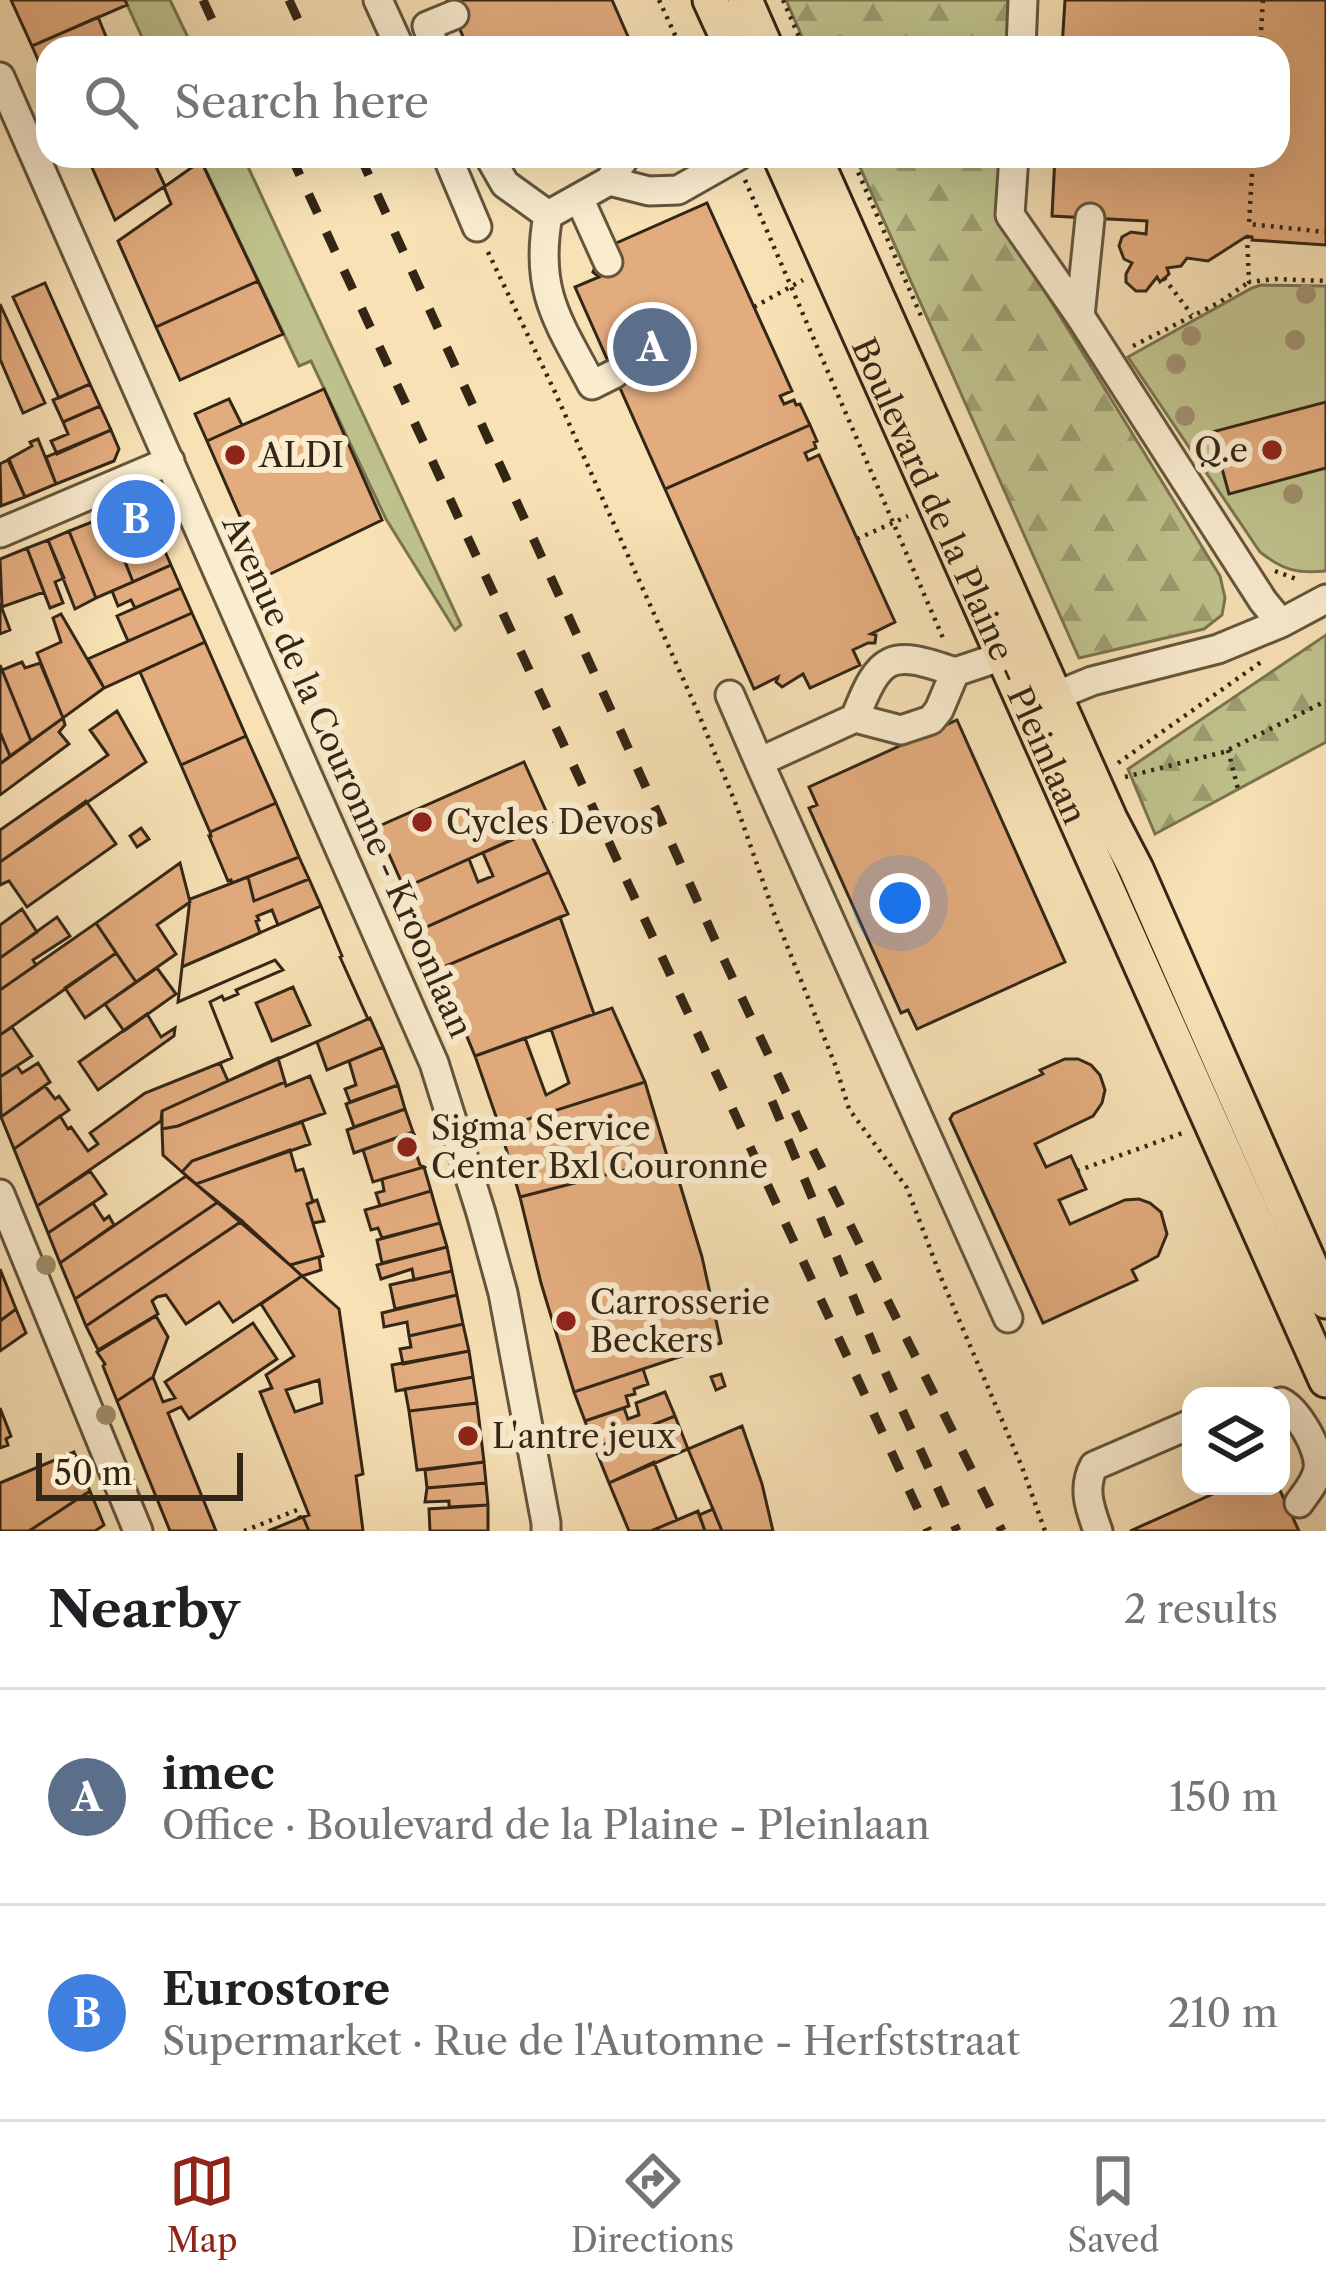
<!DOCTYPE html>
<meta charset="utf-8">
<style>
:root{--surface:#fff;--page:#f6f6f6;--text:#202124;--muted:#757577;--line:#e0e0e0;--accent:#8f2418}
body{margin:0;font-family:"Libre Caslon Text",serif;background:var(--page);color:var(--text)}
.controls{position:absolute;right:36px;bottom:36px;display:grid;overflow:hidden;border-radius:24px;box-shadow:0 12px 48px #0002}
.controls button{width:108px;height:108px;display:grid;place-items:center;padding:0;border:0;border-bottom:3px solid var(--line);background:var(--surface);color:var(--text);font:60px sans-serif}
.scale{position:absolute;left:36px;bottom:30px;width:207px;box-sizing:border-box;padding-left:12px;border:6px solid #342615;border-top:0;font-size:33px;line-height:42px;white-space:nowrap;color:#342615;-webkit-text-stroke:9px #faeccf;paint-order:stroke}
.you{position:absolute;left:900px;top:903px;width:42px;height:42px;margin:-30px;border:9px solid #fff;border-radius:50%;background:#1a73e8;box-shadow:0 0 0 18px #1a73e833}
.badge{display:grid;place-items:center;width:78px;height:78px;border-radius:50%;background:var(--accent);color:#fff;font-size:39px;font-weight:700}
.pin{position:absolute;translate:-50% -50%;border:6px solid #fff;box-shadow:0 3px 12px #0006}
.list{margin:0;padding:0;list-style:none}
h2{display:flex;justify-content:space-between;align-items:center;height:156px;margin:0;padding:0 48px;font-size:51px}
h2 small{font-size:39px;font-weight:400;color:var(--muted)}
.list li{display:grid;grid-template-columns:78px 1fr auto;gap:36px;align-items:center;box-sizing:border-box;height:216px;padding:0 48px;border-top:3px solid var(--line)}
.list b{display:block;font-size:45px;white-space:nowrap}
.list p{margin:0;font-size:39px;white-space:nowrap;color:var(--muted)}
.list em{font-size:39px;font-style:normal;color:var(--muted)}
.icon{flex:none;width:66px;height:66px;fill:none;stroke:currentColor;stroke-width:2;stroke-linecap:round;stroke-linejoin:round}
.map{position:relative;flex:none;width:1326px;height:1531px;overflow:hidden}
.search{position:absolute;background:var(--surface);box-shadow:0 12px 48px #0002;left:36px;right:36px;top:36px;height:132px;display:flex;align-items:center;gap:30px;box-sizing:border-box;padding:0 42px;border-radius:36px;color:var(--muted);font-size:45px}
.sheet{height:588px;background:var(--surface)}
nav{display:flex;justify-content:space-around;align-items:center;box-sizing:border-box;height:168px;border-top:3px solid var(--line);background:var(--surface);font-size:33px;color:var(--muted)}
nav a{display:grid;justify-items:center;gap:6px}
nav .on{color:var(--accent)}
.map>svg:first-child{display:block}
.green{fill:#bfc28c;stroke:#7a7450;stroke-width:3}
.forest{fill:url(#forest-firs);stroke:#7a7450;stroke-width:3}
.building{fill:#e3ac7e;stroke:#342615;stroke-width:3;fill-rule:evenodd}
.lines{fill:none;stroke-linecap:round;stroke-linejoin:round}
.minor-casing{stroke:#65553d;stroke-width:33}
.major-casing{stroke:#342615;stroke-width:39}
.path{stroke:#342615;stroke-width:4.5;stroke-dasharray:3 6;stroke-linecap:butt}
.minor{stroke:#faeccf;stroke-width:27}
.major{stroke:#f7e1b5;stroke-width:33}
.rail{stroke:#342615;stroke-width:9;stroke-dasharray:21 21;stroke-linecap:butt}
.tree{fill:#9f906e}
.poi-dot{fill:#8f2418;stroke:#faeccf;stroke-width:4.5}
.labels{text-anchor:middle;stroke-width:12;stroke-linejoin:round;paint-order:stroke}
.poi-label{font-size:33px;fill:#342615;stroke:#faeccf;text-anchor:start}
.street-label{font-size:33px;fill:#342615;stroke:#faeccf}
</style>
<div class="map">
<svg width="1326" height="1531" viewBox="0 0 1326 1531">
<defs>
<pattern id="forest-firs" width="22" height="20" patternUnits="userSpaceOnUse" patternTransform="scale(3)"><rect width="22" height="20" fill="#bfc28c"/><path d="M5 1l3.5 6h-7zM16 11l3.5 6h-7z" fill="#9c9d71"/></pattern>
</defs>
<rect width="100%" height="100%" fill="#f7e1b5"/>
<filter id="stains"><feTurbulence type="fractalNoise" baseFrequency=".00167" numOctaves="4"/><feColorMatrix values="0 0 0 0 .2 0 0 0 0 .09 0 0 0 0 .02 0 0 0 .5 -.17"/></filter>
<radialGradient id="worn" r=".72"><stop offset=".6" stop-color="#630" stop-opacity="0"/><stop offset="1" stop-color="#630" stop-opacity=".3"/></radialGradient>
<path class="green" d="M125 0H170L193 48H147Z
M199 156H243L461 625 455 630 386 519 311 361 299 366Z
M1261 285 1326 286V571C1297 574 1283 570 1260 552L1128 357 1252 288Z"/>
<path class="forest" d="M786 0H1008L1007 48H807Z
M855 156H1005L1004 225 1220 576 1225 598 1222 615 1204 629 1079 658Z
M1326 635V742L1155 834 1128 769Z"/>
<path class="building" d="M11 0H125L127 5 32 46Z
M447 0H612L633 48H468Z
M1065 0H1326V245L1252 240V237L1247 236 1208 261 1187 258 1181 266 1167 268 1169 274 1160 282 1157 277 1146 291H1136L1126 282V274L1132 263 1124 259 1119 246 1122 237 1131 232 1146 234 1147 221 1052 216 1055 156H1278V48H1062Z
M98 17 107 39 88 48H48V66L42 69 32 46Z
M87 156H151L165 186 115 220Z
M201 161 258 281 156 327 118 241 171 204 164 187Z
M707 203 792 391 780 396 784 404 794 400 796 405 800 404 810 425 665 489 575 287 599 277 593 272 595 267 618 257 612 245Z
M258 281 283 334 180 380 156 327Z
M45 283 90 384 59 398 13 297Z
M0 304 45 403 23 413 0 359Z
M90 384 100 406 63 422 53 400Z
M324 389 382 520 266 576 207 441Z
M229 399 242 425 207 441 195 414Z
M1326 402V468L1229 494 1212 432Z
M100 406 111 430 57 454 51 441 68 434 63 422Z
M810 425 817 441 814 442 816 448 805 453 808 460 819 455 895 622 871 634 876 635 875 643H868L853 650 860 665 810 688 803 674 782 687 776 682 778 677 754 689 665 489Z
M111 430 119 449 114 461 56 484 46 457Z
M38 439 56 484 25 497 9 459 32 446 30 442Z
M8 460 25 497 1 506 0 464Z
M135 505 146 510 171 565 133 582 107 516Z
M107 516 133 582 96 598 69 531Z
M69 531 96 598 75 609 48 540Z
M48 540 64 578 55 582 63 603 50 608 27 548Z
M27 548 44 592 2 607 0 559Z
M171 565 181 588 135 608 131 600 118 606 112 591Z
M181 588 192 613 128 641 117 616Z
M0 603 10 630 0 634Z
M192 613 205 642 104 688 88 659Z
M61 614 104 688 63 718 37 653 61 642 53 618Z
M205 642 246 736 181 765 140 672Z
M22 662 25 668 40 663 63 718 31 741 2 670Z
M0 665 31 741 10 756 0 732Z
M117 711 146 762 0 862V830L108 755 90 730Z
M63 718 65 725 59 732 69 744 0 795V764Z
M957 720 1065 962 917 1029 908 1010 901 1013 809 808 817 805 809 787Z
M0 732 10 756 0 764Z
M246 736 276 803 210 832 181 765Z
M524 762 551 822 404 888 377 827Z
M86 801 116 844 27 907 9 881 0 885V862Z
M276 803 299 857 232 883 231 880 228 881 209 836H211L210 832Z
M141 828 149 839 137 847 130 836Z
M530 832 549 872 422 929 404 888 469 859 478 882 493 876 483 853Z
M299 857 309 879 254 901 248 877Z
M180 863 190 902 157 925 176 954 136 982 96 923Z
M549 872 568 914 439 969 422 929Z
M248 877 254 901 309 879 321 906 278 925 272 910 257 916 259 920 256 921 260 933 182 967 190 899Z
M321 906 342 956 340 957 368 1019 228 1081 220 1063 232 1058 210 1002 222 996 224 1000 238 994 236 990 283 970 275 960 178 1002 182 967ZM293 987 310 1025 272 1041 256 1003Z
M321 906 342 956 340 957 368 1019 228 1081 220 1063 232 1058 210 1002 222 996 224 1000 238 994 236 990 283 970 275 960 178 1002 182 967Z
M22 909 37 932 0 958V925Z
M57 917 70 936 33 960 36 965 0 990V958Z
M560 917 594 1014 475 1056 439 969Z
M96 923 116 953 0 1035V990Z
M116 953 136 982 85 1018 65 988Z
M157 968 176 994 124 1031 105 1004Z
M612 1008 645 1082 500 1128 475 1056 525 1038 546 1095 569 1083 551 1029Z
M147 1014 161 1037 175 1028 174 1036 98 1090 79 1062Z
M370 1018 383 1047 327 1070 317 1042Z
M12 1027 32 1056 0 1077V1035Z
M383 1047 398 1085 350 1102 345 1089 356 1085 349 1061Z
M278 1058 285 1082 178 1126 162 1129V1111Z
M1065 1059H1078L1091 1065 1100 1075 1105 1090 1102 1103 1093 1116 1035 1144 1046 1167 1071 1156 1086 1189 1059 1200 1070 1224 1125 1200 1139 1199 1150 1203 1161 1212 1167 1234 1158 1256 1132 1270 1137 1280 1043 1323 950 1119 953 1114 1043 1074 1040 1070Z
M38 1063 50 1082 1 1117 0 1077 17 1066 22 1073Z
M220 1063 228 1081 162 1111 161 1121 37 1206 14 1149 60 1116 68 1129 71 1127 88 1151 98 1144 90 1133 145 1093Z
M310 1076 325 1113 192 1161 182 1172 163 1155 162 1129 178 1126 285 1082 286 1086Z
M645 1082 668 1159 520 1197 500 1128Z
M398 1085 405 1109 354 1127 346 1104Z
M45 1086 55 1099 59 1096 69 1110 14 1149 1 1117Z
M405 1109 413 1132 354 1153 347 1130Z
M302 1122 310 1144 196 1184 182 1172 192 1161Z
M413 1132 414 1134 410 1135 420 1165 424 1167 373 1182 363 1150Z
M290 1150 296 1171 303 1169 313 1202 307 1204 323 1256 290 1265 196 1184Z
M672 1158 702 1257 721 1343 574 1392 541 1283 520 1197Z
M424 1167 431 1191 380 1206 376 1193 384 1191 382 1179Z
M90 1171 106 1194 48 1233 37 1206Z
M186 1176 218 1202 75 1299 60 1263Z
M431 1191 440 1223 382 1238 378 1228 371 1230 365 1210Z
M317 1200 324 1221 313 1223 307 1204Z
M218 1202 242 1221 86 1326 75 1299Z
M93 1203 104 1220 109 1216 114 1225 60 1263 48 1233Z
M242 1221 302 1276 233 1322 219 1302 186 1324 166 1295 157 1297 152 1301 158 1314 98 1350 86 1326Z
M440 1223 447 1247 382 1263 377 1240Z
M447 1247 452 1271 414 1280 412 1269 381 1279 377 1265Z
M319 1257 321 1270 302 1276 290 1265Z
M0 1269 16 1309 0 1321Z
M452 1271 457 1295 395 1309 390 1285Z
M302 1276 339 1309 363 1474 356 1476 363 1531H309L303 1517 309 1515 260 1392 272 1388 266 1375 294 1356 261 1304ZM319 1380 322 1403 295 1412 286 1390Z
M457 1295 463 1324 409 1336 407 1322 384 1327 382 1313Z
M16 1309 26 1333 0 1351V1321Z
M156 1316 168 1337 153 1377 117 1401 103 1366 105 1364 97 1352Z
M253 1323 277 1359 189 1419 181 1407 168 1413 216 1531H170L117 1401 153 1377 163 1402 175 1398 165 1382Z
M463 1324 469 1351 403 1364 400 1349 411 1347 409 1336Z
M469 1351 473 1377 396 1391 392 1365Z
M643 1369 648 1384 634 1389 635 1394 626 1396 629 1406 585 1421 574 1392Z
M721 1374 725 1386 716 1390 711 1377Z
M473 1377 477 1403 409 1411 405 1389Z
M665 1392 675 1416 595 1448 585 1421 624 1408 628 1419 639 1415 636 1403Z
M477 1403 484 1462 417 1470 409 1411Z
M0 1408 11 1436 6 1439 8 1445 0 1448Z
M675 1416 688 1449 609 1483 595 1448Z
M742 1426 762 1484 773 1531H722L688 1449Z
M74 1452 90 1491 29 1531H0V1483Z
M484 1462 486 1483 427 1488 425 1470Z
M654 1462 677 1520 651 1531H629L609 1483Z
M486 1483 488 1505 449 1507V1501L425 1502 427 1488Z
M1231 1486H1278L1299 1531H1130Z
M90 1491 104 1525 95 1531H29Z
M488 1505V1531H430L429 1509Z
M713 1509 722 1531H705L699 1515Z
M698 1511 705 1531H651L677 1520Z
M303 1517 309 1531H268L300 1518Z"/>
<g class="lines">
<defs>
<path id="minor" d="M378 0 400 48
M435 48 427 26 454 15
M1021 48 1023 0
M0 77 434 1063 481 1213 503 1293 546 1523V1531
M447 156 477 227
M489 156 505 184 548 215
M1014 156 1010 215 1080 316 1263 601 1281 623
M609 181 649 191 678 190 738 156
M579 198 608 262
M1080 316 1090 218
M614 374 592 385C558 321 534 291 548 215L609 181 626 156
M0 533 170 461
M1003 656 955 672 939 710 931 720 901 730 855 718 759 762 1008 1318
M730 695 759 762
M1036 704 1092 681 1218 649 1281 623 1326 599
M855 718C880 654 890 649 955 672
M0 1194 138 1531
M1281 1402C1297 1410 1321 1449 1318 1469 1316 1482 1306 1493 1299 1503
M1098 1531C1090 1509 1082 1488 1094 1466L1191 1424"/>
<g id="major">
<path d="M710 0 732 48"/>
<path d="M745 0 766 48"/>
<path id="s1" d="M780 156 1326 1380"/>
<path d="M814 156 1110 819 1136 869 1326 1301"/>
</g>
</defs>
<use href="#minor" class="minor-casing"/>
<use href="#major" class="major-casing"/>
<path class="path" d="M659 0 681 48
M783 0 804 48
M1260 48 1263 0
M851 156 921 316
M1253 156 1249 224 1326 232
M745 180 943 638
M1247 236 1249 282 1275 279 1326 281
M488 252 554 390 697 710 737 807 775 916 836 1067 849 1109 907 1188 942 1280 1022 1467 1045 1531
M1164 278 1192 315
M754 307 803 280
M1133 346 1220 302 1249 282
M857 539 908 516
M1275 571 1296 579
M1228 750 1239 793
M1118 763 1261 662
M1125 777 1224 752 1326 701
M1077 1171 1185 1132
M244 1531 297 1510 300 1518"/>
<use href="#minor" class="minor"/>
<use href="#major" class="major"/>
<path class="rail" d="M203 0 225 48
M289 0 311 48
M291 156 928 1531
M360 156 726 964 812 1148 1002 1531
M772 1101 877 1354 957 1531"/>
</g>
<g class="tree">
<circle cx="1306" cy="294" r="10"/>
<circle cx="1191" cy="336" r="10"/>
<circle cx="1295" cy="340" r="10"/>
<circle cx="1176" cy="364" r="10"/>
<circle cx="1185" cy="416" r="10"/>
<circle cx="1293" cy="494" r="10"/>
<circle cx="46" cy="1265" r="10"/>
<circle cx="106" cy="1415" r="10"/>
</g>
<g class="poi-dot">
<circle cx="1272" cy="450" r="12"/>
<circle cx="235" cy="455" r="12"/>
<circle cx="422" cy="822" r="12"/>
<circle cx="407" cy="1147" r="12"/>
<circle cx="566" cy="1321" r="12"/>
<circle cx="468" cy="1436" r="12"/>
</g>
<g class="labels">
<g class="poi-label">
<text x="1248" y="462" text-anchor="end">Q.e</text>
<text x="259" y="467">ALDI</text>
<text x="446" y="834">Cycles Devos</text>
<text x="431" y="1140">Sigma Service<tspan x="431" dy="38">Center Bxl Couronne</tspan></text>
<text x="590" y="1314">Carrosserie<tspan x="590" dy="38">Beckers</tspan></text>
<text x="492" y="1448">L'antre jeux</text>
</g>
<g class="street-label">
<text dy="12" stroke="none"><textPath href="#s1" startOffset="465">Boulevard de la Plaine - Pleinlaan</textPath></text>
<text transform="translate(348 776) rotate(66)" y="12">Avenue de la Couronne - Kroonlaan</text>
</g>
</g>
<rect width="100%" height="100%" filter="url(#stains)"/>
<rect width="100%" height="100%" fill="url(#worn)"/>
</svg>
<div class="controls">
<button><svg class="icon" aria-label="layers" viewBox="0 0 24 24"><path d="M12 4l9 5-9 5-9-5zM3 14l9 5 9-5"/></svg></button>
</div>
<div class="scale">50 m</div>
<div class="you"></div>
<div class="pin badge" style="left:652px;top:347px;background:#5c6f8a">A</div>
<div class="pin badge" style="left:136px;top:519px;background:#3f7fe0">B</div>
<div class="search"><svg class="icon" aria-label="search" viewBox="0 0 24 24"><circle cx="10" cy="10" r="6"/><path d="M15 15l6 6"/></svg>Search here</div>
</div>
<section class="sheet">
<h2>Nearby<small>2 results</small></h2>
<ul class="list">
<li><span class="badge" style="background:#5c6f8a">A</span><div><b>imec</b><p>Office · Boulevard de la Plaine - Pleinlaan</p></div><em>150 m</em></li>
<li><span class="badge" style="background:#3f7fe0">B</span><div><b>Eurostore</b><p>Supermarket · Rue de l'Automne - Herfststraat</p></div><em>210 m</em></li>
</ul>
</section>
<nav>
<a class="on"><svg class="icon" aria-label="map" viewBox="0 0 24 24"><path d="M3 6l6-2 6 2 6-2v14l-6 2-6-2-6 2zM9 4v14M15 6v14"/></svg>Map</a>
<a><svg class="icon" aria-label="directions" viewBox="0 0 24 24"><path d="M12 3l9 9-9 9-9-9zM9 14v-3h6M13 9l2 2-2 2"/></svg>Directions</a>
<a><svg class="icon" aria-label="saved" viewBox="0 0 24 24"><path d="M7 4h10v16l-5-4-5 4z"/></svg>Saved</a>
</nav>
